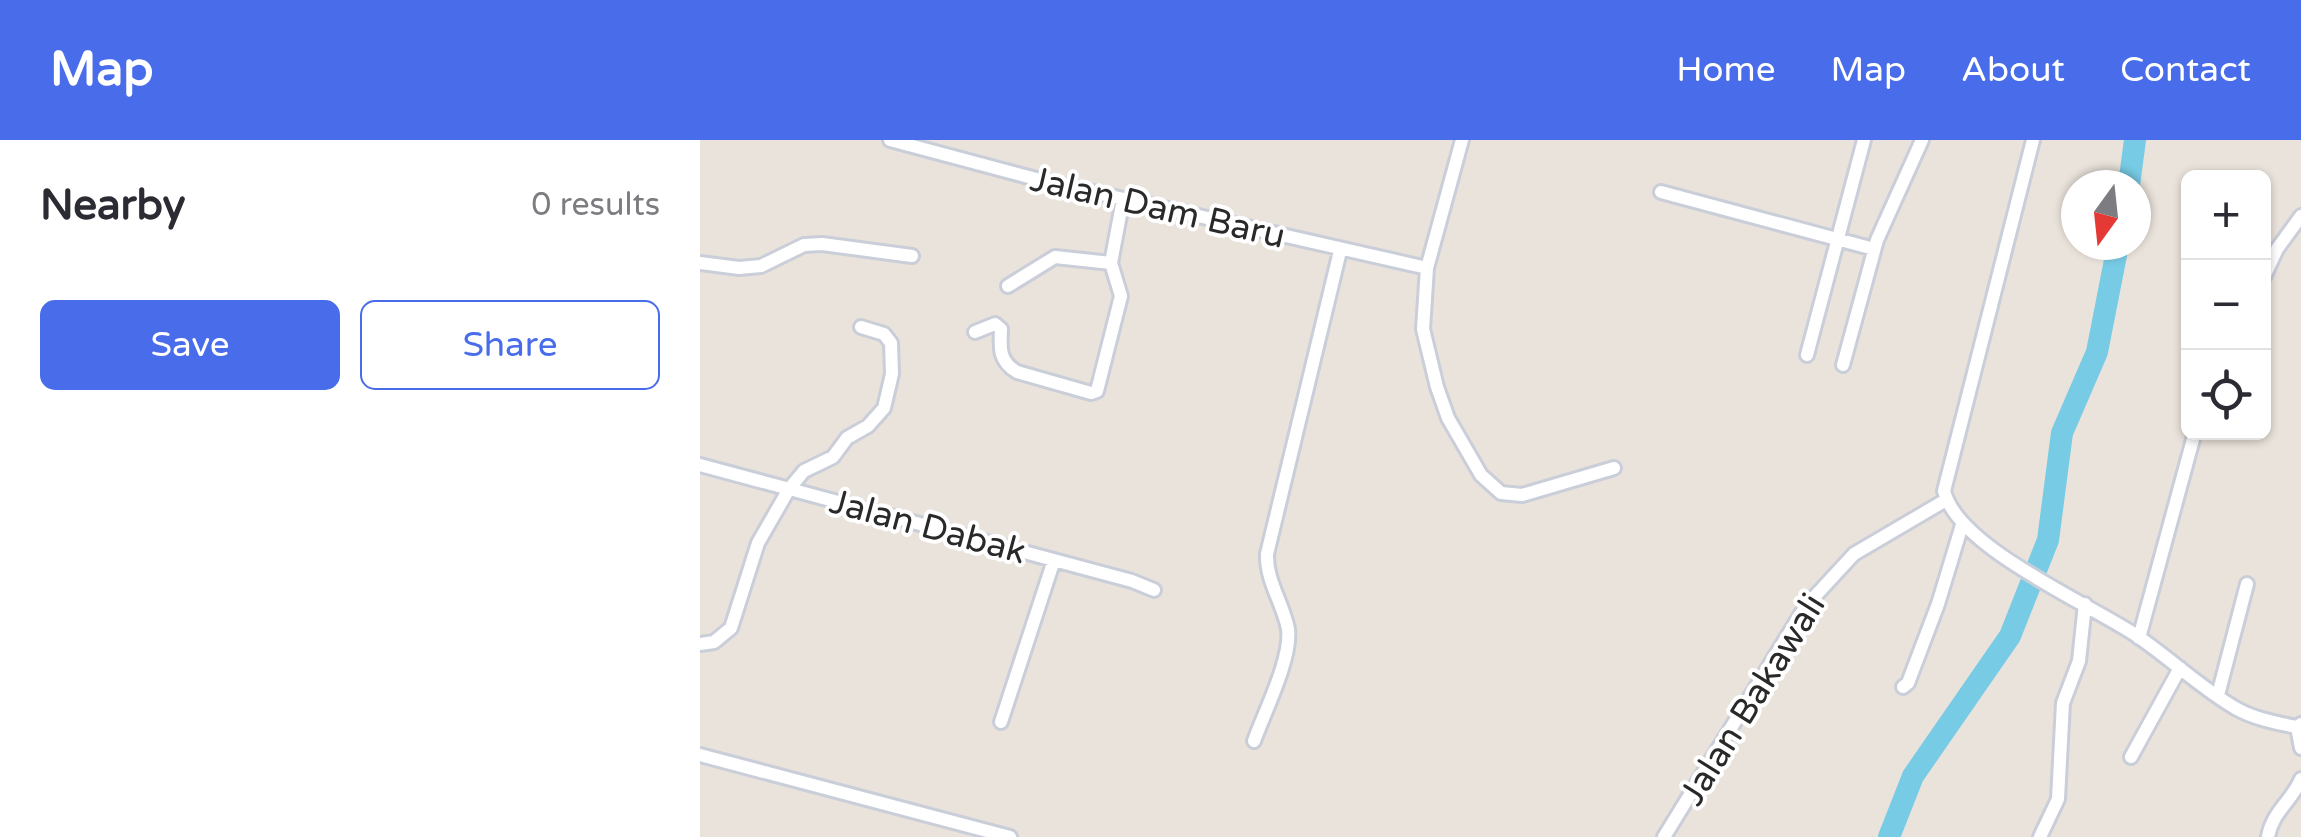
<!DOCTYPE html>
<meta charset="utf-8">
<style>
:root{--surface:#fff;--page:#f2f2f3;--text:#2b2b33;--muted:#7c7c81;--line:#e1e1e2;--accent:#486cea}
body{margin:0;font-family:"Varela Round",sans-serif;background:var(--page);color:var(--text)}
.controls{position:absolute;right:30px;top:30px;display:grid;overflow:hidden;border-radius:15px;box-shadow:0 2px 8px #0004}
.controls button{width:90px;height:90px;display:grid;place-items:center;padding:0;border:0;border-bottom:2px solid var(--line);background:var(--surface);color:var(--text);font:50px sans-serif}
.compass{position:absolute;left:1361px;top:30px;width:90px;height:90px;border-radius:50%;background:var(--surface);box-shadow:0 2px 8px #0004;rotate:195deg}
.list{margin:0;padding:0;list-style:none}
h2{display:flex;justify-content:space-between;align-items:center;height:130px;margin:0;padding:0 40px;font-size:42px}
h2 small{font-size:32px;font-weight:400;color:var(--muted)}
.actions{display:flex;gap:20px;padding:30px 40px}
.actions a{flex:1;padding:22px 0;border:2px solid var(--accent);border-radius:15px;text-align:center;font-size:35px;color:var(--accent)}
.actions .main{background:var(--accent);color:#fff}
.icon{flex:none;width:55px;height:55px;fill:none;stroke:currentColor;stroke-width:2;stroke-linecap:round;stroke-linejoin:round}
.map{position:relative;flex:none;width:1601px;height:697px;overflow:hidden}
header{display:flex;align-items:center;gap:60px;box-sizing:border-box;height:140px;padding:0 50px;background:var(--accent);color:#fff}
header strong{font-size:48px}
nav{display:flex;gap:55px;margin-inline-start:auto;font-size:35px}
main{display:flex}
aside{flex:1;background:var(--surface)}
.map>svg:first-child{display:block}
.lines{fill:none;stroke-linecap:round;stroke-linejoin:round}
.river{stroke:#77cbe4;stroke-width:22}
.street-casing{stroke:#caced9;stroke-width:18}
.street{stroke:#fff;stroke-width:12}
.labels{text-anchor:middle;stroke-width:8;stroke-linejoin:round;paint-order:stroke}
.street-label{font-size:35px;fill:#292929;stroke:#fff}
</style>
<header>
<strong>Map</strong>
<nav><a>Home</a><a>Map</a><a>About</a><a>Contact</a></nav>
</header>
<main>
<aside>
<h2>Nearby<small>0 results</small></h2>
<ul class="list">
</ul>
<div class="actions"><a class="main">Save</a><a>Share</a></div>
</aside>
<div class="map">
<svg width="1601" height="697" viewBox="0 0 1601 697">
<rect width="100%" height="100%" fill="#eae3dc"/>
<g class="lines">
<path class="river" d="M1429 45 1435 0
M1189 697 1213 636 1310 496 1348 400 1362 293 1397 212 1418 105"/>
<defs>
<path id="street" d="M190 0 340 40 727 128
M762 0 727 128 723 189 737 247 748 278 781 335 801 353 822 355 914 328
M1333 0 1244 351C1258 408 1388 463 1437 496 1471 519 1502 549 1537 569 1555 579 1577 583 1597 587L1601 584
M961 52 1174 109
M0 123 39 128 61 126 104 105 122 104 212 116
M1564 137 1577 109 1601 76
M308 146 355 117 411 123
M275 192 295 184 301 189C300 209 299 221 317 232L391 253 397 251 421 156 411 123 423 59
M1107 215 1164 0
M1143 225 1177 100 1222 0
M0 325 432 441 454 450
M1439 498 1495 292
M0 504 14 502 31 488 58 403 89 349 104 331 133 317 147 298 168 286 184 268 192 234 191 203 184 194 161 187
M1203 547 1208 543 1238 464 1262 385
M1518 555 1547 444
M301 582 354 420
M1597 587 1601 608
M554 601C564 573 592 518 588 489 583 463 566 441 567 414L640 111
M0 615 310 697
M1431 617 1480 528
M964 697 1106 466 1154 414 1246 360
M1340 697 1358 659 1363 563 1379 521 1385 464
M1568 697C1572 672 1592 661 1601 639"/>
</defs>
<use href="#street" class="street-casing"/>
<use href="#street" class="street"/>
</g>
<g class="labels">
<g class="street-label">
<text transform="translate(458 67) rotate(13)" y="12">Jalan Dam Baru</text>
<text transform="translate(228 386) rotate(15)" y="12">Jalan Dabak</text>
<text transform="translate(1052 559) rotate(-58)" y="12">Jalan Bakawali</text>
</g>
</g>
</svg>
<div class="controls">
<button>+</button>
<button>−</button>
<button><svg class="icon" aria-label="locate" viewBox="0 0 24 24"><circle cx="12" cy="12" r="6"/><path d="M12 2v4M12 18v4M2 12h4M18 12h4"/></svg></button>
</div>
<svg class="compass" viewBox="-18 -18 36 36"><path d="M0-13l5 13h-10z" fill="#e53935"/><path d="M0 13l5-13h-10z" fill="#7c7c81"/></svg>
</div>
</main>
